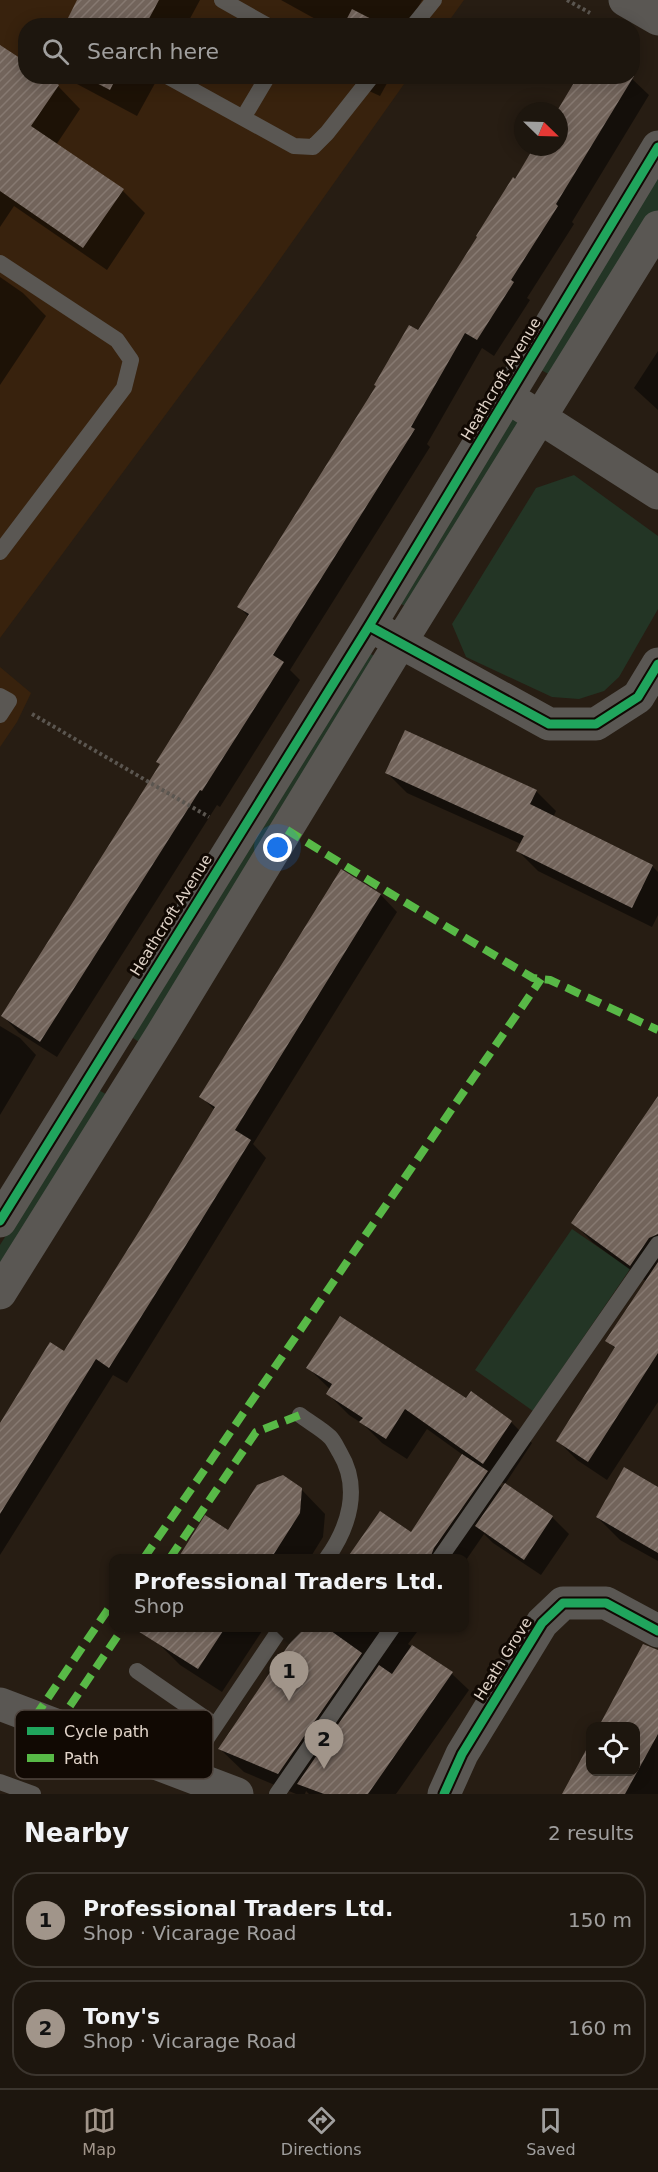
<!DOCTYPE html>
<meta charset="utf-8">
<style>
:root{--surface:#1d160e;--page:#251f17;--text:#f1f3f6;--muted:#a09f9e;--line:#3b352e;--accent:#a1958a}
body{margin:0;font-family:"DejaVu Sans",sans-serif;background:var(--page);color:var(--text)}
.controls{position:absolute;right:18px;bottom:18px;display:grid;overflow:hidden;border-radius:12px;box-shadow:0 3px 15px #0003}
.controls button{width:54px;height:54px;display:grid;place-items:center;padding:0;border:0;border-bottom:2px solid var(--line);background:var(--surface);color:var(--text);font:30px sans-serif}
.compass{position:absolute;left:514px;top:102px;width:54px;height:54px;border-radius:50%;background:var(--surface);box-shadow:0 3px 15px #0003;rotate:113deg}
.you{position:absolute;left:278px;top:848px;width:21px;height:21px;margin:-15px;border:4px solid #fff;border-radius:50%;background:#1a73e8;box-shadow:0 0 0 9px #1a73e833}
.badge{display:grid;place-items:center;width:39px;height:39px;border-radius:50%;background:var(--accent);color:#111;font-size:20px;font-weight:700}
.pin{position:absolute;translate:-50% -50px;filter:drop-shadow(0 2px 3px #0008)}
.pin::after{content:'';position:absolute;top:32px;width:21px;height:18px;background:inherit;clip-path:polygon(0 0,100% 0,50% 100%)}
.popup{position:absolute;left:109px;top:1554px;width:360px;height:78px;box-sizing:border-box;display:grid;place-content:center;border-radius:12px;background:var(--surface);filter:drop-shadow(0 2px 4px #0005);font-size:20px;white-space:nowrap;color:var(--muted)}
.popup b{font-size:22px;color:var(--text)}
.popup::after{content:'';position:absolute;left:50%;top:100%;margin-left:-12px;border:12px solid transparent;border-top-color:var(--surface)}
.list{margin:0;padding:0;list-style:none}
h2{display:flex;justify-content:space-between;align-items:center;height:78px;margin:0;padding:0 24px;font-size:26px}
h2 small{font-size:20px;font-weight:400;color:var(--muted)}
.list li{display:grid;grid-template-columns:39px 1fr auto;gap:18px;align-items:center;box-sizing:border-box;height:96px;margin:0 12px 12px;padding:0 12px;border:2px solid var(--line);border-radius:24px}
.list b{display:block;font-size:22px;white-space:nowrap}
.list p{margin:0;font-size:20px;white-space:nowrap;color:var(--muted)}
.list em{font-size:20px;font-style:normal;color:var(--muted)}
.icon{flex:none;width:33px;height:33px;fill:none;stroke:currentColor;stroke-width:2;stroke-linecap:round;stroke-linejoin:round}
.map{position:relative;flex:none;width:658px;height:1794px;overflow:hidden}
.search{position:absolute;background:var(--surface);box-shadow:0 3px 15px #0003;left:18px;right:18px;top:18px;height:66px;display:flex;align-items:center;gap:15px;box-sizing:border-box;padding:0 21px;border-radius:24px;color:var(--muted);font-size:22px}
.sheet{height:294px;background:var(--surface)}
nav{display:flex;justify-content:space-around;align-items:center;box-sizing:border-box;height:84px;border-top:2px solid var(--line);background:var(--surface);font-size:16px;color:var(--muted)}
nav a{display:grid;justify-items:center;gap:3px}
nav .on{color:var(--accent)}
.map>svg:first-child{display:block}
.built{fill:#38220d}
.green{fill:#233525}
.shadow{fill:#0007}
.building{fill:url(#building-hatch)}
.lines{fill:none;stroke-linecap:round;stroke-linejoin:round}
.path{stroke:#5b5650;stroke-width:4;stroke-dasharray:3 3;stroke-linecap:butt}
.service{stroke:#5a5753;stroke-width:16}
.minor{stroke:#5a5753;stroke-width:33}
.tertiary{stroke:#5a5753;stroke-width:33}
.quiet{stroke:#58b947;stroke-width:8;stroke-dasharray:15 8;stroke-linecap:butt}
.cycleway-casing{stroke:#110903;stroke-width:13}
.cycleway{stroke:#20a55d;stroke-width:9}
.labels{text-anchor:middle;stroke-width:6;stroke-linejoin:round;paint-order:stroke}
.street-label{font-size:15px;fill:#e2d5ca;stroke:#110903}
.key{fill:#110903;stroke:#50463f;stroke-width:1.5}
.key-label{font-size:16px;fill:#e2d5ca}
</style>
<div class="map">
<svg width="658" height="1794" viewBox="0 0 658 1794">
<defs>
<pattern id="building-hatch" width="6" height="6" patternUnits="userSpaceOnUse" patternTransform="scale(1.5)"><rect width="6" height="6" fill="#72645b"/><path d="M-1 1l2-2M0 6l6-6M5 7l2-2" fill="none" stroke="#867971"/></pattern>
</defs>
<rect width="100%" height="100%" fill="#271d13"/>
<path class="built" d="M0 0H464L446 25 26 26V76L409 77 261 286 0 638Z
M0 667 31 693 17 722 0 747Z"/>
<path class="green" d="M658 177V212L556 378 541 370Z
M511 417 522 424 411 609 399 603Z
M574 475 658 536V609L619 677 604 691 579 699 552 697 466 657 452 624 536 488Z
M368 652 380 660 142 1044 130 1036Z
M97 1089 109 1096 0 1271V1245Z
M572 1229 630 1269 533 1411 475 1370Z"/>
<path class="shadow" d="M79 0H200L186 26H66Z
M281 0H422L408 26H328Z
M0 62 26 76 58 86 80 109 56 145 123 191 145 213 107 270 14 206 0 227Z
M69 76H159L137 116 77 84Z
M346 76H391L380 96 354 84Z
M629 76 649 95 572 222 574 224 527 298 530 300 494 356 482 348 427 444 430 447 290 670 300 680 220 807 217 805 57 1057 19 1033 3 1016 161 765 249 617 239 607 536 147H559L558 111Z
M0 277 23 293 46 316 0 385Z
M658 351V410L634 388Z
M387 773 536 791 556 811 553 817 652 866 658 872V915L652 927 538 871 518 851 521 844 407 793Z
M341 871 381 895 397 912 253 1144 266 1158 194 1275 127 1383 113 1375 0 1555V1425L64 1353 215 1110 201 1097Z
M0 1026 20 1038 36 1055 0 1115Z
M658 1099V1402L607 1480 577 1460 558 1441 616 1349 607 1341 647 1282 592 1242 573 1222Z
M308 1368 466 1400 471 1393 511 1422 532 1443 505 1484 491 1475 490 1476 503 1489 505 1485 552 1517 569 1534 541 1575 493 1543 484 1534 464 1563V1558H349L381 1513 411 1534 463 1455 427 1429 407 1459 382 1443 363 1424 349 1415 328 1394 331 1390Z
M658 1488V1561L620 1540 597 1517Z
M301 1489 325 1514 323 1537 310 1558H194L185 1549 228 1532Z
M165 1628H264L222 1692 180 1665 156 1641Z
M300 1628H420L408 1644 452 1674 469 1690 396 1794H309L306 1791 305 1794H296L244 1772 220 1749 301 1629Z
M640 1655 658 1665V1794H563L590 1772H636V1726H600Z"/>
<path class="building" d="M77 0H159L145 26H64Z
M352 9 379 23 377 26H343Z
M0 45 26 62V76H46L59 85 31 126 124 189 83 248 0 191Z
M83 76H117L110 90Z
M578 76H634L556 204 558 206 511 280 514 282 477 340 465 333 411 427 415 429 273 655 284 662 202 791 200 790 40 1042 1 1016 160 764 156 762 249 614 237 607 376 386 374 385 409 325 418 330 477 237 476 236 513 177 515 179 534 147H559V111H557Z
M405 730 537 790 530 804 653 865 632 908 516 851 524 836 385 773Z
M341 869 381 894 235 1130 251 1140 178 1258 109 1368 96 1359 0 1514V1423L50 1342 64 1351 143 1225 215 1107 199 1097Z
M658 1096V1234L649 1238 630 1266 571 1223Z
M658 1262V1353L588 1462 556 1441 615 1347 605 1341Z
M340 1316 466 1398 471 1391 512 1421 483 1464 405 1409 386 1439 359 1422 363 1418 326 1394 332 1384 306 1368Z
M462 1454 488 1471 434 1548 430 1558H347L380 1511 411 1532Z
M624 1467 658 1487V1553L596 1517Z
M283 1475 302 1488 300 1513 272 1557 273 1558H178L205 1515 228 1530 257 1485Z
M505 1483 553 1516 524 1560 475 1526Z
M133 1628H225L198 1669Z
M300 1628H327L362 1653 278 1774 218 1749Z
M643 1644 658 1650V1734L625 1794H562L591 1741V1772H636V1726H599Z
M412 1645 453 1672 368 1794H324L297 1784 379 1665 392 1674Z"/>
<g class="lines">
<path class="path" d="M567 0 590 13
M32 714 209 817"/>
<path class="service" d="M222 0 268 26
M413 26 434 0
M167 76 294 146 313 147 327 133 372 76
M243 118 268 76
M0 263 117 340 131 360 124 388 0 552
M0 696 9 701 0 715
M300 1415C309 1422 322 1429 330 1437 334 1441 337 1448 340 1453 361 1488 349 1527 327 1558
M440 1558 658 1244
M137 1671 215 1725
M191 1776 207 1738 281 1628
M0 1782 33 1794
M277 1794 392 1628"/>
<path class="minor" d="M625 0 658 19
M522 406 658 493
M382 632 549 724H596L638 697 658 664
M0 1221 369 626 658 147
M0 1293 162 1034 400 643 658 227
M444 1794 462 1754 542 1623 563 1603H606L658 1631"/>
<path class="tertiary" d="M0 1704 237 1794"/>
<path class="quiet" d="M287 830 388 892 533 978 550 980 658 1030
M144 1558 541 979
M170 1558 256 1432 300 1415
M35 1717 113 1602
M57 1725 123 1628"/>
<defs>
<path id="cycleway" d="M369 626 549 724H596L638 697 658 664
M0 1221 369 626 658 147
M444 1794 462 1754 542 1623 563 1603H606L658 1631"/>
</defs>
<use href="#cycleway" class="cycleway-casing"/>
<use href="#cycleway" class="cycleway"/>
</g>
<g class="labels">
<g class="street-label">
<text transform="translate(501 379) rotate(-59)" y="5">Heathcroft Avenue</text>
<text transform="translate(171 915) rotate(-58)" y="5">Heathcroft Avenue</text>
<text transform="translate(503 1659) rotate(-58)" y="5">Heath Grove</text>
</g>
</g>
<rect x="15" y="1710" width="198" height="69" rx="9" class="key"/>
<rect x="27" y="1727" width="27" height="8" fill="#20a55d"/>
<rect x="27" y="1754" width="27" height="8" fill="#58b947"/>
<g class="key-label">
<text x="64" y="1737">Cycle path</text>
<text x="64" y="1764">Path</text>
</g>
</svg>
<div class="controls">
<button><svg class="icon" aria-label="locate" viewBox="0 0 24 24"><circle cx="12" cy="12" r="6"/><path d="M12 2v4M12 18v4M2 12h4M18 12h4"/></svg></button>
</div>
<svg class="compass" viewBox="-18 -18 36 36"><path d="M0-13l5 13h-10z" fill="#e53935"/><path d="M0 13l5-13h-10z" fill="#a09f9e"/></svg>
<div class="you"></div>
<div class="pin badge" style="left:289px;top:1701px">1</div>
<div class="popup"><b>Professional Traders Ltd.</b>Shop</div>
<div class="pin badge" style="left:324px;top:1769px">2</div>
<div class="search"><svg class="icon" aria-label="search" viewBox="0 0 24 24"><circle cx="10" cy="10" r="6"/><path d="M15 15l6 6"/></svg>Search here</div>
</div>
<section class="sheet">
<h2>Nearby<small>2 results</small></h2>
<ul class="list">
<li><span class="badge">1</span><div><b>Professional Traders Ltd.</b><p>Shop · Vicarage Road</p></div><em>150 m</em></li>
<li><span class="badge">2</span><div><b>Tony's</b><p>Shop · Vicarage Road</p></div><em>160 m</em></li>
</ul>
</section>
<nav>
<a class="on"><svg class="icon" aria-label="map" viewBox="0 0 24 24"><path d="M3 6l6-2 6 2 6-2v14l-6 2-6-2-6 2zM9 4v14M15 6v14"/></svg>Map</a>
<a><svg class="icon" aria-label="directions" viewBox="0 0 24 24"><path d="M12 3l9 9-9 9-9-9zM9 14v-3h6M13 9l2 2-2 2"/></svg>Directions</a>
<a><svg class="icon" aria-label="saved" viewBox="0 0 24 24"><path d="M7 4h10v16l-5-4-5 4z"/></svg>Saved</a>
</nav>
